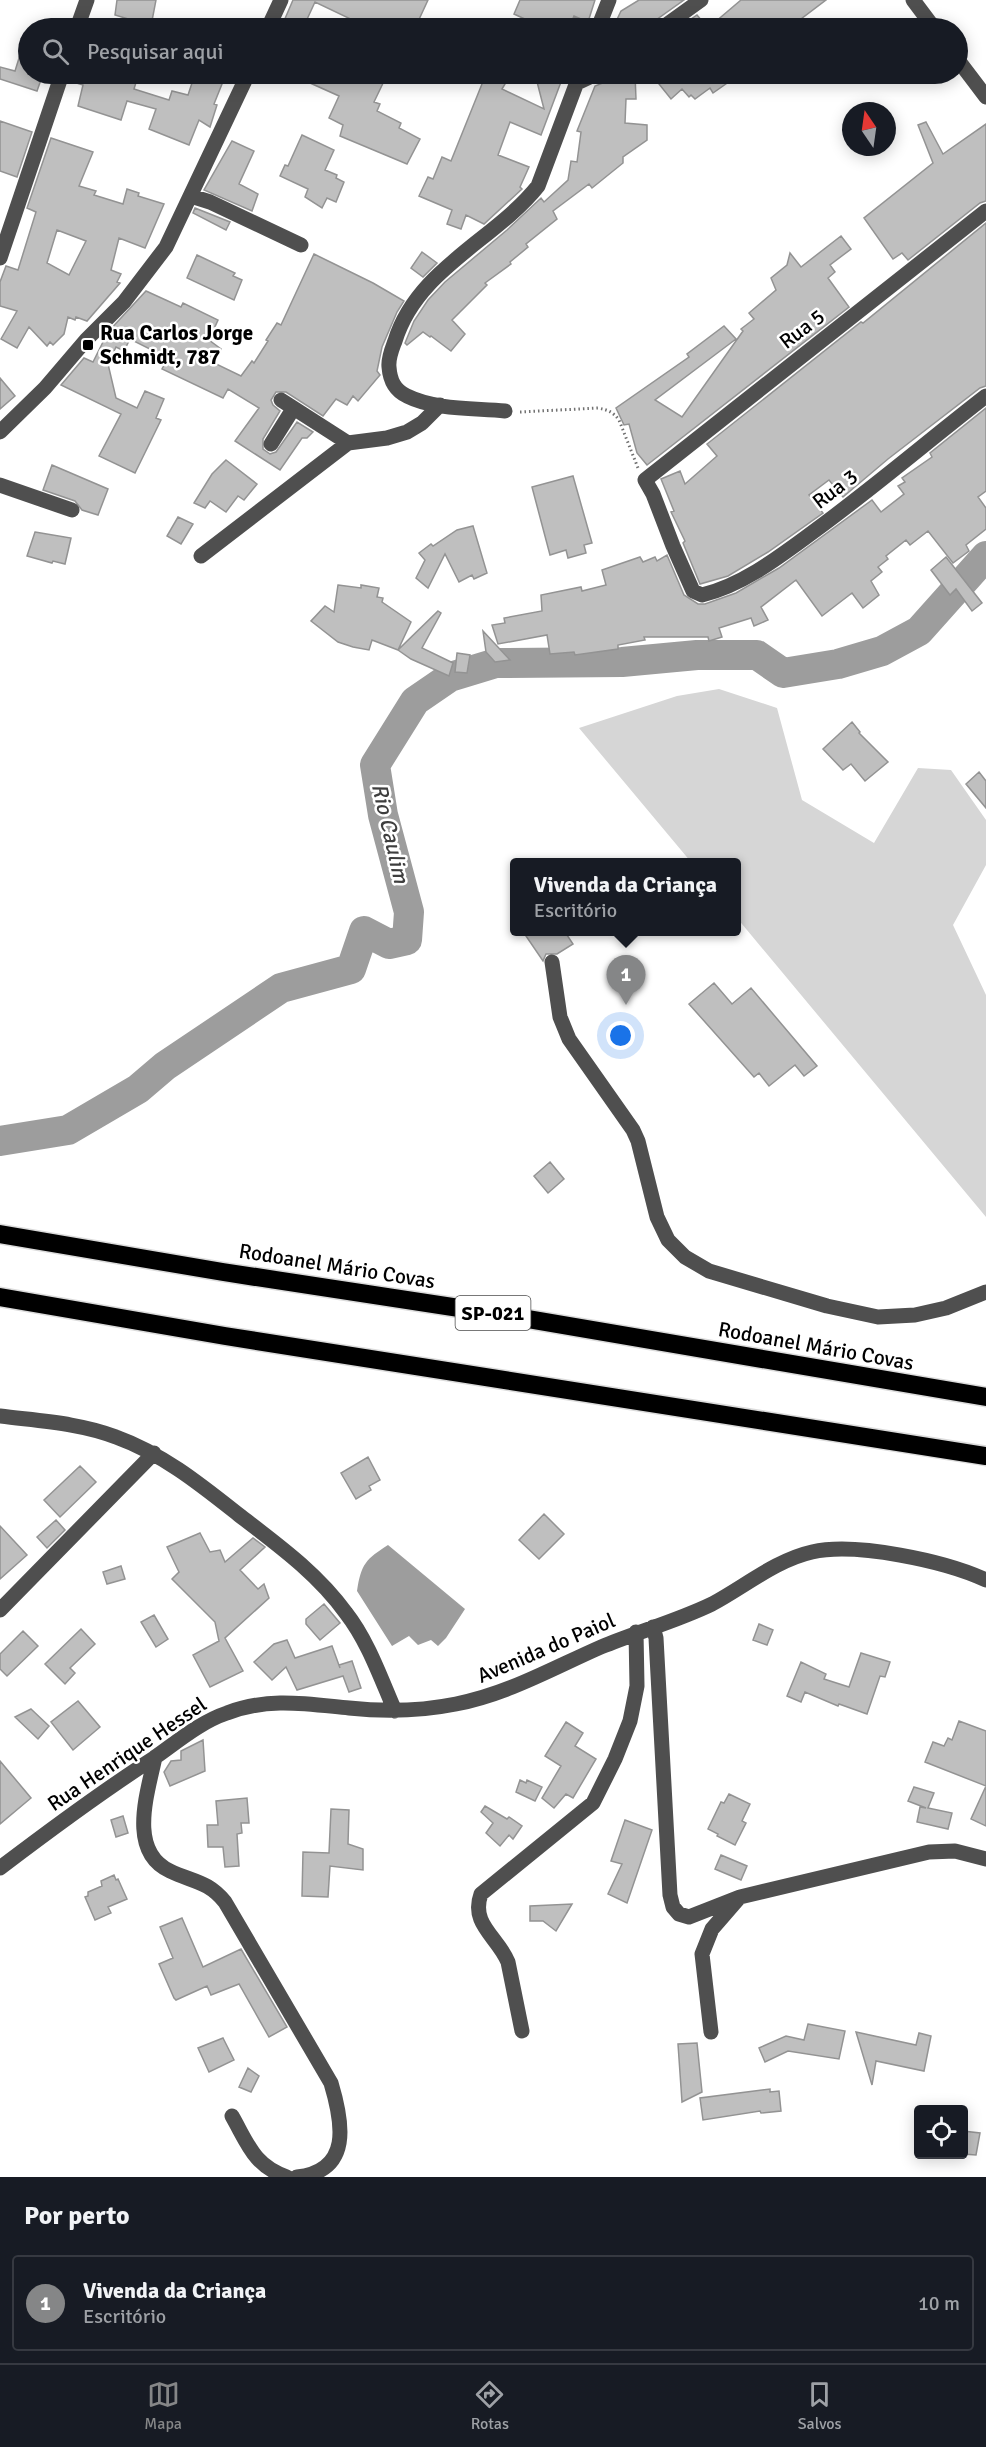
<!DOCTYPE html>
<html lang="pt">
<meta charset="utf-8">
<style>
:root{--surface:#171b24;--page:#20242c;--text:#f1f3f6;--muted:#9ea1a6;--line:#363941;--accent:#858687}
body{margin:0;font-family:Signika,sans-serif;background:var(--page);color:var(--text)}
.controls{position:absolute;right:18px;bottom:18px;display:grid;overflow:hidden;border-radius:6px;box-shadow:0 3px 15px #0003}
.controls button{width:54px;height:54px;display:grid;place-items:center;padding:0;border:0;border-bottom:2px solid var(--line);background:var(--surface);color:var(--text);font:30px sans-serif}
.compass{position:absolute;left:842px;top:102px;width:54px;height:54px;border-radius:50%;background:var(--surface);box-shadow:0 3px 15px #0003;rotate:347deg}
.you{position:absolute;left:621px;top:1036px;width:21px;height:21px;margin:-15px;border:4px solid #fff;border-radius:50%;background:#1a73e8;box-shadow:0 0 0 9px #1a73e833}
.badge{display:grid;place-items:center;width:39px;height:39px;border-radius:50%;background:var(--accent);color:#fff;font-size:20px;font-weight:700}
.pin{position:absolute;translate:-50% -50px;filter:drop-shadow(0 2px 3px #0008)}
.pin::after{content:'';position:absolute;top:32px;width:21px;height:18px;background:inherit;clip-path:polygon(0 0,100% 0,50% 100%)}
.popup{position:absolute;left:510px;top:858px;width:231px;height:78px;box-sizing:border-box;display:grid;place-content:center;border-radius:6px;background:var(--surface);filter:drop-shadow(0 2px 4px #0005);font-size:20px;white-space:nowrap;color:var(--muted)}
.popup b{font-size:22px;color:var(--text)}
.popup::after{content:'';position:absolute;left:50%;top:100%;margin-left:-12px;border:12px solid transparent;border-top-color:var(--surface)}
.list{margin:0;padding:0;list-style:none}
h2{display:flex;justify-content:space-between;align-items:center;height:78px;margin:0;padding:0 24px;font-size:26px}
h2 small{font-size:20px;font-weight:400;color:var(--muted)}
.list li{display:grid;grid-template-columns:39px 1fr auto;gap:18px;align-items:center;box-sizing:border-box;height:96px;margin:0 12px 12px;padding:0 12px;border:2px solid var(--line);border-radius:6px}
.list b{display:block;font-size:22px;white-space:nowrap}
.list p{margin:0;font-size:20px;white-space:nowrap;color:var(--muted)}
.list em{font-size:20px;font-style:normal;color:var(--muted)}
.icon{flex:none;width:33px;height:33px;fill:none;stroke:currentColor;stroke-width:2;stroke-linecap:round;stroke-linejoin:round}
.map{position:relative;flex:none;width:986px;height:2177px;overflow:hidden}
.search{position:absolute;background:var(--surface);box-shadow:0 3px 15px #0003;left:18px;right:18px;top:18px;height:66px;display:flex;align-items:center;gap:15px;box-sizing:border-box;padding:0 21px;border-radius:33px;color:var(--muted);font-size:22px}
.sheet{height:186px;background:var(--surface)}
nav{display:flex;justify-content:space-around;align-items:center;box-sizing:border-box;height:84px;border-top:2px solid var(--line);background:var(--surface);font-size:16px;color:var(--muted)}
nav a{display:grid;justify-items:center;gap:3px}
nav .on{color:var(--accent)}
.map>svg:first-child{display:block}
.green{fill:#d6d6d6}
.water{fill:#9d9d9d}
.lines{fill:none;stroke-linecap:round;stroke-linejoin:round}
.river{stroke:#9d9d9d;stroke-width:30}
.building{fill:#bfbfbf;stroke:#939393;stroke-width:1.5;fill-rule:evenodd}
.highway-casing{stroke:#dbdbdb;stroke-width:21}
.path{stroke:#717171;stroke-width:3;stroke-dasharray:1.5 3;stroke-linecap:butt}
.minor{stroke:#4f4f4f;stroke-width:15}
.highway{stroke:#000;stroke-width:18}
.poi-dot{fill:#000;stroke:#fff;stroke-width:2}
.labels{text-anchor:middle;stroke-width:5;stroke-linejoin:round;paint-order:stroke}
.shield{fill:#fff;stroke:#4c4c4c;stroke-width:1.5}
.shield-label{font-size:20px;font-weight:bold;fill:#000}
.street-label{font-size:21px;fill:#000;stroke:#fff}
.poi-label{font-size:21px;font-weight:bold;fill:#000;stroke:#fff;text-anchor:start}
.water-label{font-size:22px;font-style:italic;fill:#3e3e3e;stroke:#fff}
</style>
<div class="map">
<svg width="986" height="2177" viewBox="0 0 986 2177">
<rect width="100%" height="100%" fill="#fff"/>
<path class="green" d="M719 689 777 708 802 800 874 843 918 768 951 770 986 820V865L953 925 986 995V1217L737 918V862H691L579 728 677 696Z"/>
<path class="water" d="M388 1545 465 1609 446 1638 438 1646 431 1640 418 1645 409 1636 392 1646 357 1591C361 1564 366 1559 388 1545Z"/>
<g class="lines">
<path class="river" d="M0 1141 68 1130 138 1089 165 1066 281 988 351 969 364 931 389 944 407 940 409 912 383 815 375 765 415 701 450 677 496 663 622 662 697 655H757L783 673 838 664 882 651 919 631 986 556"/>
</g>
<path class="building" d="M117 0H156L151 26 115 15Z
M293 0H428L415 28H354L357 22 315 2 303 28H281Z
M520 0H595L588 22 574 16 569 28H536L538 25 514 14Z
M639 0H684L656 20 652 28H613L621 11Z
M741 0H826L789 28H678L697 15 708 28Z
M25 39H28V74H43L37 91 0 79V67L15 71Z
M72 74H133L132 78 137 79 134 89 169 100 172 91 188 95 195 74H205L224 79 214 104 217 105 210 127 199 120 189 145 149 129 156 109 127 101 121 120 78 106 83 85 70 81Z
M290 74H378L386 77 374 102 380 104 377 111 401 123 399 128 420 139 407 164 340 136 343 125 329 118 339 96Z
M486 74H511L502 89 544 109 535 74H564L541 135 510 122 498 155 529 167 520 187 522 189 484 224 466 215 461 229 447 224 452 210 419 196 428 177 433 179 442 157 451 161Z
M625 74H635L636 99H626L625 123 647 125V140L623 157V163L592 188 589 184 553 211 557 219 526 244 528 247 510 262 511 264 485 283 487 285 452 320 465 334 451 351 431 336 430 337 423 332 407 345 405 343 414 321 428 300 445 282 507 230 541 198 544 202 568 180 571 161 577 162 581 132 577 131 595 86Z
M651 74H740L713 93 710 88 695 99 691 95 689 97 682 89 671 99Z
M0 121 32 132 17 177 0 171Z
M926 122 943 154 986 124V201L980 203 908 260 902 253 893 259 864 218 933 163 918 125Z
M302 135 334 150 325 170 337 175 336 178 344 182 336 202 327 198 322 208 305 197 308 189 280 176 285 165 288 166Z
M51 138 93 152 79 186 96 191 94 195 123 204 127 189 139 193 138 196 164 204 145 248 119 238 111 270 121 274 117 282 120 283 87 321 76 317 75 320 68 317 64 334 53 345 50 342 47 346 29 327 17 348 1 339 17 311 0 306V282L6 266 18 270 36 212 27 208ZM57 230 86 241 69 275 47 263Z
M232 141 254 151 239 184 258 194 252 211 204 190Z
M195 208 230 222 226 230 193 213Z
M986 223V386L980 388 888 459 843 497 829 480 809 495 823 513 768 552 728 576 700 584 683 543 685 541 671 512 674 511 661 479 680 471 685 484 717 456 707 444 861 322 863 323Z
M841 236 851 249 830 265 835 272 828 278 849 307 647 465 637 453 629 424 624 425 616 408 689 357 687 354 724 326 736 339 655 400 682 417 743 331 741 329 754 319 749 313 776 290 771 278 787 265 790 253 801 267Z
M422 252 437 263 423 277 411 268Z
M314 254 373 283 404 301 397 312 382 347 377 371 380 375 358 401 353 396 347 405 336 399 323 416 286 392H276L271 400 273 405 280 411 263 439V449L270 454 276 452 297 422 313 432 307 438H302L280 470 235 441 259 408 228 389 223 398 162 369 164 365 148 358 152 350 130 339 124 351 116 347 108 364 116 398 137 408 145 391 164 399 156 418 161 420 135 473 99 456 121 414 61 385 84 358 93 362 108 332 146 291 181 307 183 303 218 320 209 340 221 349 214 363 241 376 252 361 254 363 268 341 266 340 277 323 281 325Z
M197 255 235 273 233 276 242 280 234 300 187 278Z
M0 378 15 396 0 409Z
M986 408V491L978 497 986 508V529L966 545 969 551 953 563 928 531 910 545 906 540 886 556 888 559 878 567 882 572 871 581 879 595 863 608 852 593 822 616 796 580 761 607 768 620 754 626 751 618 719 628 722 637 709 641 708 637H644L645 640 618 645V649L575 655 574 652 550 654 547 635 498 644 492 625 505 623 504 618 542 611 541 595 581 587 582 591 606 585 602 570 640 557 643 562 655 557 657 561 667 555 684 595 698 604H705L736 593 779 568 872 500 881 512 904 494 898 486 905 482 902 478 932 457 930 453Z
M226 460 257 484 244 500 238 496 226 512 210 501 205 508 194 503 212 474Z
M52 465 108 489 98 515 82 510 75 501 43 490Z
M573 476 592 543 584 545 586 553 568 558 566 550 550 555 532 487Z
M178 517 193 524 181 544 167 536Z
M473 526 487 573 474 579 472 575 459 582 445 554 428 588 416 578 425 560 419 553 431 544 433 546 457 530Z
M35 532 71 538 65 564 53 561 52 563 27 556Z
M946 557 982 603 972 611 956 589 950 595 931 570Z
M338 585 361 588V585L379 588 377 597 383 598 382 602 411 622 398 650 372 640 369 650 353 647 338 642 311 621 325 606 334 612Z
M438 611 441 613 422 648 453 663 449 676 411 659 398 650Z
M483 631 510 660 495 662 486 652Z
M457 653 470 655 467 673 455 672Z
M852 722 860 732 859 733 888 762 865 781 851 764 843 770 823 749Z
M979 772 986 781V808L966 784Z
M533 932H565L573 944 557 954H546L543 961 526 936Z
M714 983 732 1004 751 988 817 1066 804 1076 795 1065 769 1086 759 1073 754 1077 689 1004Z
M550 1162 564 1179 548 1193 534 1176Z
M368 1457 380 1480 369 1486 371 1490 356 1499 341 1473Z
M80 1466 96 1482 60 1517 44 1500Z
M544 1514 564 1534 539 1559 519 1540Z
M56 1520 65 1530 47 1548 37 1537Z
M0 1526 27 1555 0 1579Z
M200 1533 210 1552 220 1550 225 1562 253 1538 265 1547 240 1570 258 1589 264 1584 269 1598 225 1638 243 1671 210 1687 193 1655 219 1641 215 1622 172 1579 179 1572 167 1547Z
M121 1566 125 1579 107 1584 103 1572Z
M324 1604 340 1623 320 1640 306 1624V1619Z
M154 1615 168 1639 156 1647 141 1622Z
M759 1624 773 1630 767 1645 753 1640Z
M81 1629 95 1644 70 1668 75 1673 65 1684 45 1664Z
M23 1631 38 1646 7 1676 0 1669V1654Z
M287 1640 295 1658 332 1646 340 1668 339 1665 352 1661 361 1688 349 1692 343 1676 297 1690 286 1667 272 1680 254 1662 274 1644Z
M861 1653 890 1662 885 1677 880 1676 867 1714 839 1704 838 1706 805 1692 801 1702 787 1696 801 1662 826 1674 824 1679 849 1687Z
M78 1701 100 1727 73 1750 51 1722Z
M31 1709 49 1726 38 1739 15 1717Z
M959 1721 986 1731V1786L925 1762 933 1742 944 1746 948 1738 952 1740Z
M566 1722 583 1733 575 1746 596 1759 573 1798 566 1794 554 1808 542 1798 561 1766 545 1756Z
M203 1740 205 1771 170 1786 164 1772 171 1761 181 1760V1751Z
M0 1761 31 1798 0 1824Z
M520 1780 526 1783 527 1780 542 1787 535 1801 516 1792Z
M986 1786V1826L971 1819Z
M914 1787 934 1793 928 1808 952 1813 948 1829 917 1822 920 1807 926 1808 908 1801Z
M729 1794 750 1804 742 1821 746 1823 735 1845 717 1836 718 1834 708 1829 721 1802 724 1803Z
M247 1798 249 1823H241L242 1833 237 1834 239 1866 225 1867 223 1847H208L207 1825H218L216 1801Z
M485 1806 507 1819 509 1817 522 1826 513 1839 509 1835 500 1846 486 1833 493 1823 481 1812Z
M331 1809 349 1810 348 1844 363 1849V1870L330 1866 328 1897 302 1896 303 1852 329 1853Z
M123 1816 128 1833 116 1837 111 1820Z
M625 1820 652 1830 627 1903 608 1894 622 1864 611 1861Z
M721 1855 747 1866 741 1880 715 1869Z
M114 1875 116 1880 118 1879 127 1899 108 1907 111 1913 95 1920 85 1897 88 1896V1892L102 1886 101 1881Z
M572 1904 556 1931 543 1921H530V1906Z
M182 1918 203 1967 241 1949 287 2027 269 2037 239 1984 211 1995 207 1986 176 2000 174 1998 159 1964 173 1958 160 1927Z
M808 2024 845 2031 839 2059 788 2051 765 2062 759 2048 786 2036 804 2040Z
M856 2032 916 2045 919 2033 931 2036 924 2071 876 2061 872 2085Z
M223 2038 234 2060 209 2072 198 2048Z
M697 2043 702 2092 682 2102 678 2044Z
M248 2068 259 2076 251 2092 239 2087Z
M770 2089V2092L779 2091 781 2111 761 2113 760 2111 703 2120 700 2098Z
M963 2131 980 2133 976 2155 963 2154Z"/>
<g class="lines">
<defs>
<path id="highway" d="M0 1234 223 1272 492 1313 986 1397
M0 1297 225 1336 986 1456"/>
</defs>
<use href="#highway" class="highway-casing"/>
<path class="path" d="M520 412 598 408C608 410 613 412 619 420L638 468"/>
<path class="minor" d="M913 0 934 28
M77 28 87 0
M268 28 281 0
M598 28 609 0
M662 28 701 0
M958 60 986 97
M577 83 596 74
M191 196 210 202 301 245
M986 211 645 480 653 494 673 546 693 591 702 595C743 585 779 557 813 532 872 489 928 441 986 396
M0 258 62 74
M281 400 348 443
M505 411C474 408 435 410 407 396 394 390 390 380 389 367 388 358 392 349 395 341 417 269 495 240 538 186L580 74
M0 432 45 388 86 340 124 302 166 247 248 74
M271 444 293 409
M0 485 72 510
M201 556 348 443 387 438 407 432 422 423 440 405
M552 962 560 1017 569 1039 633 1130 638 1141 657 1217 668 1240 685 1257 709 1271 827 1306 878 1317 915 1315 946 1308 986 1292
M0 1416C39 1421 80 1423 116 1437 163 1454 201 1485 239 1515 278 1545 317 1573 346 1613 368 1641 381 1679 395 1711
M0 1610 154 1453
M653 1627 656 1638 670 1895 673 1907 679 1914 689 1917 740 1897 929 1852 955 1851 986 1859
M155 1757C148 1792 127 1851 170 1871 193 1882 208 1881 225 1902L331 2083C343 2123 352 2171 297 2177
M0 1868C50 1830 101 1792 154 1758 177 1742 200 1722 227 1713 268 1697 307 1704 349 1708 385 1712 421 1711 456 1704 508 1694 553 1668 601 1647 637 1632 677 1621 712 1604 744 1587 776 1560 812 1552 856 1542 945 1561 986 1580
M522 2031 508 1962C498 1937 470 1924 481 1894L593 1803 615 1759 630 1721 637 1686 636 1632
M711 2032 702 1954 712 1929 738 1899
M232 2116C248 2144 254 2166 287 2177"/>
<use href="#highway" class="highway"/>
</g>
<rect class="poi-dot" x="82" y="339" width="12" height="12" rx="3"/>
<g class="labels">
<rect class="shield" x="455.5" y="1296" width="75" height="34" rx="4.5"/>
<g class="shield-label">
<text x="493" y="1320">SP-021</text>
</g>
<g class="street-label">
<text transform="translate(802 329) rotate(-37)" y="7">Rua 5</text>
<text transform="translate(835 489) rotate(-37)" y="7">Rua 3</text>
<text transform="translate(337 1266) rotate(9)" y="7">Rodoanel Mário Covas</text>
<text transform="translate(816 1346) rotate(10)" y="7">Rodoanel Mário Covas</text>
<text transform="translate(546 1648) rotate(-23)" y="7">Avenida do Paiol</text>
<text transform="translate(127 1754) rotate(-34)" y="7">Rua Henrique Hessel</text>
</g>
<g class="poi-label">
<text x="100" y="340">Rua Carlos Jorge<tspan x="100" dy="24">Schmidt, 787</tspan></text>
</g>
<g class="water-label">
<text transform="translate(391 833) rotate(77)" y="8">Rio Caulim</text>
</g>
</g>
</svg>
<div class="controls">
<button><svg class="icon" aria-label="locate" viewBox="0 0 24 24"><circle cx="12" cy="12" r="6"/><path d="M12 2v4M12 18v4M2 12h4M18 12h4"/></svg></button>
</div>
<svg class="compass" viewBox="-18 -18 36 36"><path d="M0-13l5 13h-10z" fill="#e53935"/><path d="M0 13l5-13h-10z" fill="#9ea1a6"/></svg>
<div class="you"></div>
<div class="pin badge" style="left:626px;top:1005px">1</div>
<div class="popup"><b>Vivenda da Criança</b>Escritório</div>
<div class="search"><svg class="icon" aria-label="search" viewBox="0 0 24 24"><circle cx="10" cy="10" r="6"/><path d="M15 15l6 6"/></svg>Pesquisar aqui</div>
</div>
<section class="sheet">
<h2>Por perto<small></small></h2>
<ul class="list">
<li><span class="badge">1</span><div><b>Vivenda da Criança</b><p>Escritório</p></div><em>10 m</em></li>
</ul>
</section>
<nav>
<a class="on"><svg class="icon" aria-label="map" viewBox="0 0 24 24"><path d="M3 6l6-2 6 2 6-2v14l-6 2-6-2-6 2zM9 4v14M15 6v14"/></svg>Mapa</a>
<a><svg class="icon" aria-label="directions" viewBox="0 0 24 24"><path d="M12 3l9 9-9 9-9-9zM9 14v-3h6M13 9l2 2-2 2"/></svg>Rotas</a>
<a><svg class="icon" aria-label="saved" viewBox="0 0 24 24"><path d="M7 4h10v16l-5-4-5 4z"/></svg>Salvos</a>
</nav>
